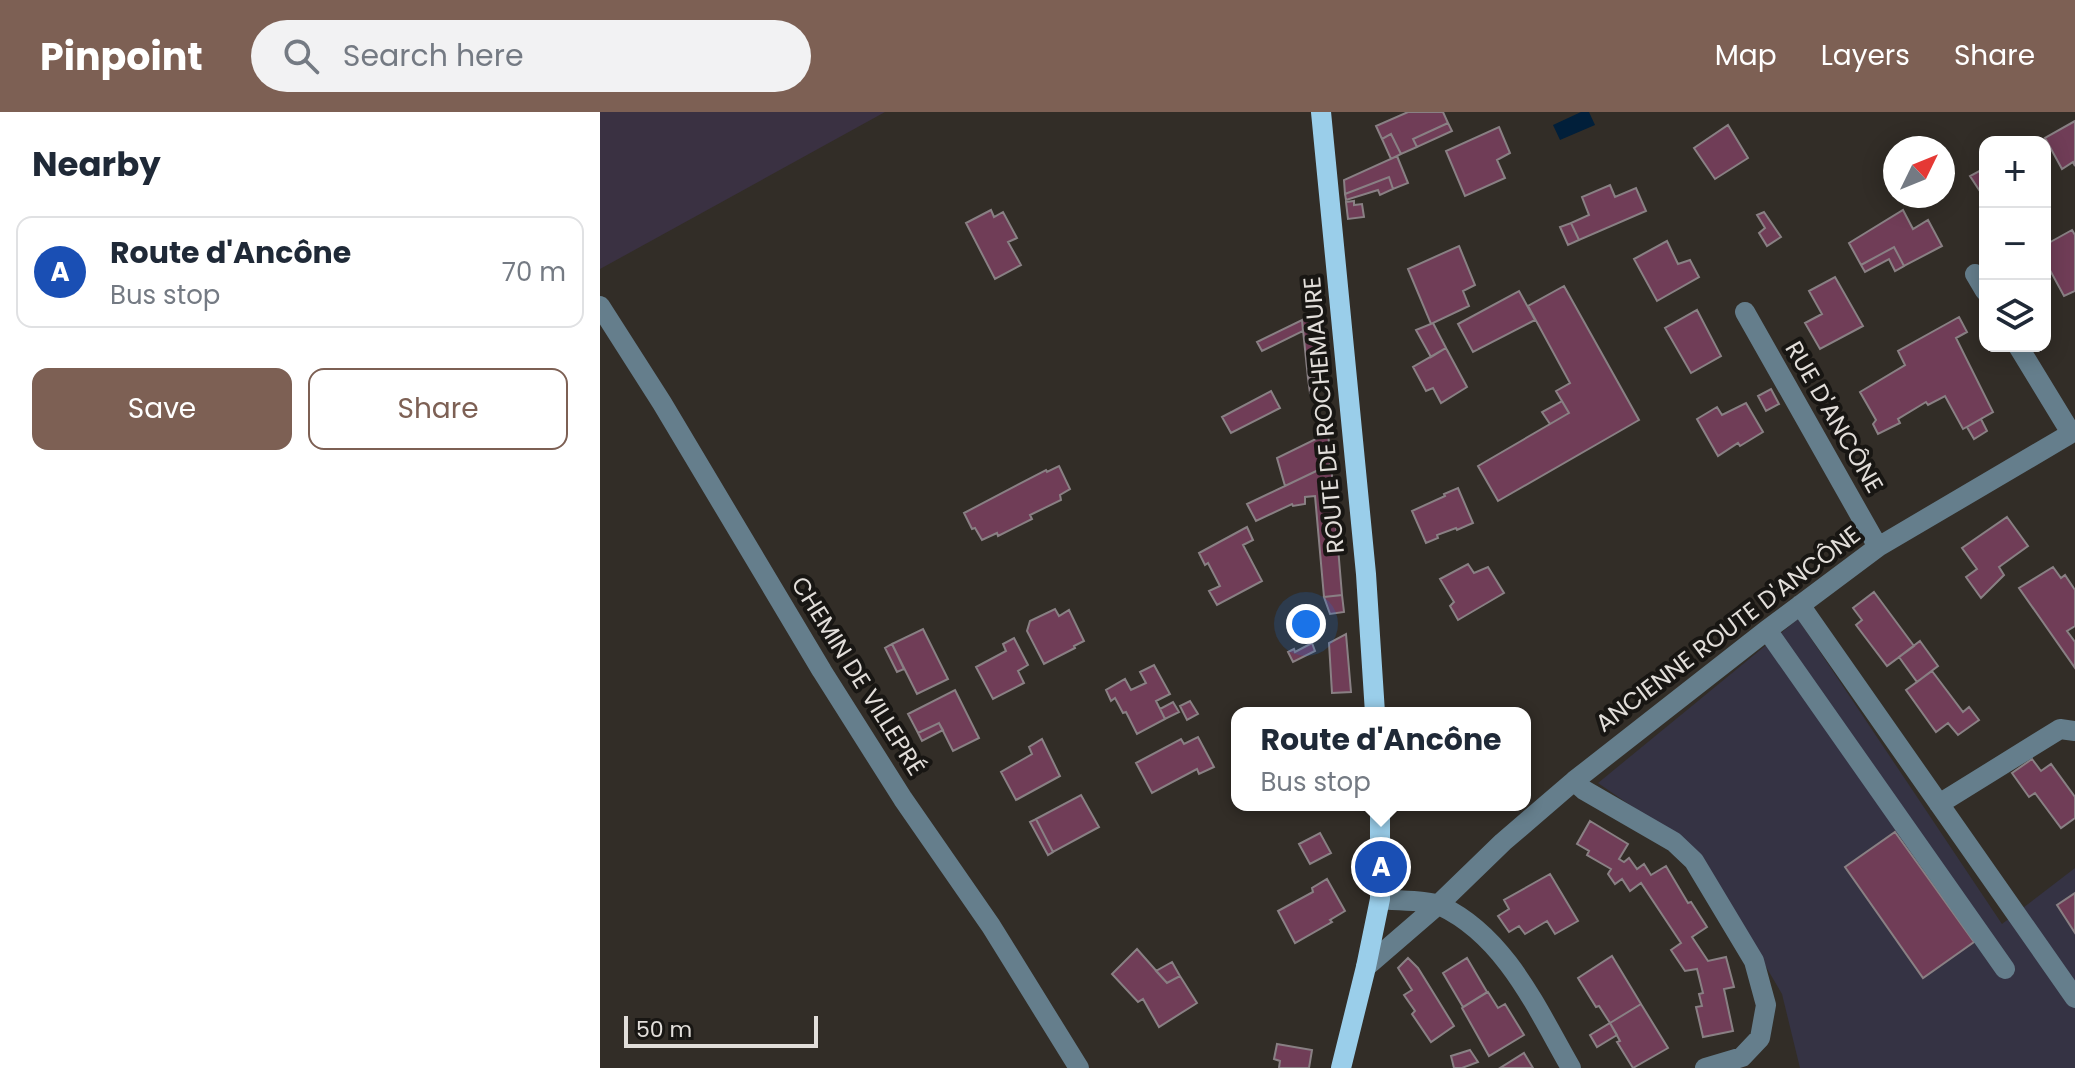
<!DOCTYPE html>
<meta charset="utf-8">
<style>
:root{--surface:#fff;--page:#f2f2f3;--text:#1f2937;--muted:#747a83;--line:#e0e1e3;--accent:#7d6054}
body{margin:0;font-family:Poppins,sans-serif;background:var(--page);color:var(--text)}
.controls{position:absolute;right:24px;top:24px;display:grid;overflow:hidden;border-radius:16px;box-shadow:0 4px 20px #0003}
.controls button{width:72px;height:72px;display:grid;place-items:center;padding:0;border:0;border-bottom:2px solid var(--line);background:var(--surface);color:var(--text);font:40px sans-serif}
.compass{position:absolute;left:1283px;top:24px;width:72px;height:72px;border-radius:50%;background:var(--surface);box-shadow:0 4px 20px #0003;rotate:47deg}
.scale{position:absolute;left:24px;bottom:20px;width:194px;box-sizing:border-box;padding-left:8px;border:4px solid #e2deda;border-top:0;font-size:22px;line-height:28px;white-space:nowrap;color:#e2deda;-webkit-text-stroke:6px #181613;paint-order:stroke}
.you{position:absolute;left:706px;top:512px;width:28px;height:28px;margin:-20px;border:6px solid #fff;border-radius:50%;background:#1a73e8;box-shadow:0 0 0 12px #1a73e833}
.badge{display:grid;place-items:center;width:52px;height:52px;border-radius:50%;background:var(--accent);color:#fff;font-size:26px;font-weight:700}
.pin{position:absolute;translate:-50% -50%;border:4px solid #fff;box-shadow:0 2px 8px #0006}
.popup{position:absolute;left:631px;top:595px;width:300px;height:104px;box-sizing:border-box;display:grid;place-content:center;border-radius:16px;background:var(--surface);filter:drop-shadow(0 2px 6px #0005);font-size:26px;white-space:nowrap;color:var(--muted)}
.popup b{font-size:30px;color:var(--text)}
.popup::after{content:'';position:absolute;left:50%;top:100%;margin-left:-16px;border:16px solid transparent;border-top-color:var(--surface)}
.list{margin:0;padding:0;list-style:none}
h2{display:flex;justify-content:space-between;align-items:center;height:104px;margin:0;padding:0 32px;font-size:34px}
h2 small{font-size:26px;font-weight:400;color:var(--muted)}
.list li{display:grid;grid-template-columns:52px 1fr auto;gap:24px;align-items:center;box-sizing:border-box;height:112px;margin:0 16px 16px;padding:0 16px;border:2px solid var(--line);border-radius:16px}
.list b{display:block;font-size:30px;white-space:nowrap}
.list p{margin:0;font-size:26px;white-space:nowrap;color:var(--muted)}
.list em{font-size:26px;font-style:normal;color:var(--muted)}
.actions{display:flex;gap:16px;padding:24px 32px}
.actions a{flex:1;padding:18px 0;border:2px solid var(--accent);border-radius:16px;text-align:center;font-size:28px;color:var(--accent)}
.actions .main{background:var(--accent);color:#fff}
.icon{flex:none;width:44px;height:44px;fill:none;stroke:currentColor;stroke-width:2;stroke-linecap:round;stroke-linejoin:round}
.map{position:relative;flex:none;width:1475px;height:956px;overflow:hidden}
header{display:flex;align-items:center;gap:48px;box-sizing:border-box;height:112px;padding:0 40px;background:var(--accent);color:#fff}
header strong{font-size:38px}
nav{display:flex;gap:44px;margin-inline-start:auto;font-size:28px}
.search{width:560px;height:72px;background:var(--page);display:flex;align-items:center;gap:20px;box-sizing:border-box;padding:0 28px;border-radius:44px;color:var(--muted);font-size:30px}
main{display:flex}
aside{flex:1;background:var(--surface)}
.map>svg:first-child{display:block}
.industrial{fill:#353344}
.education{fill:#3a3142}
.water{fill:#011f3a}
.building{fill:#703d57;stroke:#898084;stroke-width:2}
.lines{fill:none;stroke-linecap:round;stroke-linejoin:round}
.minor{stroke:#657e8c;stroke-width:20}
.major{stroke:#9aceea;stroke-width:20}
.labels{text-anchor:middle;stroke-width:8;stroke-linejoin:round;paint-order:stroke}
.street-label{font-size:24px;fill:#e2deda;stroke:#181613}
</style>
<header>
<strong>Pinpoint</strong>
<div class="search"><svg class="icon" aria-label="search" viewBox="0 0 24 24"><circle cx="10" cy="10" r="6"/><path d="M15 15l6 6"/></svg>Search here</div>
<nav><a>Map</a><a>Layers</a><a>Share</a></nav>
</header>
<main>
<aside>
<h2>Nearby<small></small></h2>
<ul class="list">
<li><span class="badge" style="background:#1a4fb4">A</span><div><b>Route d'Ancône</b><p>Bus stop</p></div><em>70 m</em></li>
</ul>
<div class="actions"><a class="main">Save</a><a>Share</a></div>
</aside>
<div class="map">
<svg width="1475" height="956" viewBox="0 0 1475 956">
<rect width="100%" height="100%" fill="#322d27"/>
<path class="industrial" d="M1198 507 1402 812 1475 756V956H1200L1182 882 1098 740 998 671Z"/>
<path class="education" d="M0 0H285L0 157Z"/>
<path class="water" d="M981 0H989L995 13 960 28 953 13Z"/>
<path class="building" d="M808 0H843L848 11 813 27 817 35 801 42 791 22 782 27 776 14Z
M1475 9V54L1473 50 1462 57 1445 26Z
M848 11 852 19 817 35 813 27Z
M1128 13 1148 46 1115 67 1094 36Z
M899 15 910 41 897 48 905 66 865 84 846 39Z
M791 22 801 42 791 47 782 27Z
M797 44 808 71 793 77 789 65 745 82 744 68Z
M1385 56V87L1370 64Z
M789 65 793 77 780 83 778 78 746 88 745 82Z
M1010 73 1015 85 1036 76 1046 99 979 128 971 111 989 103 982 85Z
M754 89V93L762 92 764 105 748 107 746 90Z
M391 98 394 105 403 100 417 126 408 130 421 153 395 167 366 111Z
M1303 98 1313 117 1328 108 1342 134 1304 154 1294 135 1261 153 1249 131Z
M1164 100 1181 125 1167 134 1159 121 1165 116 1157 103Z
M971 111 979 128 968 133 960 115Z
M1472 118 1475 123V179L1464 184 1445 149V133Z
M1067 129 1078 152 1090 148 1099 165 1057 189 1034 147Z
M859 134 875 173 863 179 869 194 831 212 808 157Z
M1294 135 1304 154 1295 159 1289 147 1265 160 1261 153Z
M1235 165 1263 214 1220 237 1205 211 1222 202 1209 179Z
M964 174 1039 308 898 389 878 354 969 301 956 279 970 271 928 194Z
M919 179 935 208 873 240 858 212Z
M1097 198 1121 244 1091 261 1065 216Z
M716 201 722 263 708 266 702 208Z
M1359 205 1367 220 1356 226 1393 300 1363 317 1345 284 1328 293 1326 290 1298 307 1300 311 1278 322 1273 312 1276 308 1260 280 1305 253 1298 239Z
M702 208 703 219 662 239 657 230Z
M833 211 846 236 831 245 816 218Z
M846 236 867 275 841 291 833 276 826 279 813 255Z
M722 263 723 274 710 281 708 266Z
M1171 277 1179 292 1166 299 1158 284Z
M671 279 680 296 631 321 622 305Z
M962 289 969 301 950 312 942 300Z
M1146 291 1163 320 1140 334 1138 331 1118 344 1097 307 1117 295 1122 303Z
M1381 307 1387 319 1374 327 1367 315Z
M728 321 731 352 685 374 677 346Z
M731 352 742 483 724 485 715 384 705 385V392L693 394 692 392 656 409 647 392Z
M459 354 470 377 460 383 461 388 430 403 432 407 398 424 397 421 382 428 375 416 372 417 364 401 446 358 447 360Z
M858 376 873 411 857 418 856 416 837 423 838 426 826 431 812 399 845 384 844 382Z
M1407 405 1428 434 1399 455 1404 463 1381 486 1366 465 1377 457 1362 436Z
M647 415 653 428 643 433 662 469 617 493 609 479 620 474 608 451 605 453 599 441Z
M868 452 874 461 888 455 904 481 858 508 850 494 854 490 840 467Z
M1453 455 1461 466 1465 463 1475 478V514L1467 519 1475 530V556L1419 476Z
M1274 480 1314 534 1287 554 1256 513 1262 508 1253 496Z
M742 483 744 500 730 502 724 485Z
M455 497 459 504 469 498 484 529 474 534 475 536 444 552 427 519 430 509Z
M323 517 348 567 317 582 292 532Z
M746 522 751 580 732 581 729 531Z
M414 526 428 553 418 559 424 571 393 587 376 555 406 539 403 532Z
M1320 529 1338 554 1317 570 1299 545Z
M712 531 715 539 693 550 688 540 694 537 695 540Z
M292 532 304 557 297 560 285 536Z
M554 553 570 582 556 589 565 607 537 622 526 600 523 601 515 586 511 589 506 578 525 567 531 578 546 571 540 560Z
M1332 559 1363 600 1369 595 1379 608 1358 623 1348 611 1336 620 1306 578Z
M355 578 379 626 353 639 339 611 318 621 308 602Z
M590 589 598 602 587 608 580 594Z
M573 590 579 600 565 607 560 597Z
M339 611 343 618 322 629 318 621Z
M598 625 614 655 599 662 597 657 552 681 536 651 581 627 584 632Z
M442 627 460 664 416 688 401 660 432 642 429 635Z
M1432 647 1441 659 1451 652 1475 685V706L1461 716 1435 681 1429 685 1412 661Z
M481 683 499 715 453 740 436 707Z
M436 707 453 740 448 743 430 710Z
M990 709 1028 732 1019 747 1024 750 1029 746 1037 757 1044 752 1051 763 1066 754 1088 791 1091 790 1107 815 1092 825 1108 849 1126 845 1134 875 1124 877 1133 919 1103 925 1096 895 1102 894 1099 882 1103 881 1097 857 1085 859 1071 838 1081 831 1041 771 1030 779 1022 767 1015 772 1008 762 1011 757 987 743 989 739 977 732Z
M1295 720 1374 830 1323 866 1245 755Z
M720 721 731 741 710 752 699 732Z
M950 762 978 809 955 822 947 809 925 822 919 814 909 820 898 804 909 797 904 788Z
M727 767 745 799 730 808 732 810 695 831 678 799 713 780 712 776Z
M1475 781V821L1457 793Z
M537 837 567 871 580 864 597 891 559 915 543 887 538 890 512 862Z
M1012 844 1041 892 1010 911 999 894 996 895 978 866Z
M808 846 818 856 854 914 831 930 812 902 815 899 804 883 812 878 798 856Z
M867 846 887 880 863 895 843 861Z
M572 850 580 864 567 871 556 859Z
M888 880 898 896 905 892 924 923 889 944 862 896Z
M1041 892 1068 936 1033 956 1017 930 1020 929 1010 911Z
M1010 911 1017 923 997 935 990 923Z
M677 932 712 938 709 956H679L680 949 674 947Z
M870 938 878 950 862 956H854L851 944Z
M924 941 933 956H900Z"/>
<g class="lines">
<path class="minor" d="M1375 162 1385 179
M0 194 62 291 222 559 303 687 391 814 479 956
M1145 200 1278 435
M1418 234 1471 321
M1200 493 1475 886
M1167 518 1405 857
M974 669 984 678 1074 730 1094 749 1154 849 1166 893 1160 926 1142 945 1105 956
M1339 692 1460 617 1475 619
M780 787C794 789 830 788 841 794 906 825 937 897 971 956
M766 855 839 792 903 730 974 669 1167 518 1278 435 1475 319"/>
<path class="major" d="M721 0 766 462 775 601
M741 956 766 855 780 787V693"/>
</g>
<g class="labels">
<g class="street-label">
<text transform="translate(724 303) rotate(-95)" y="8">ROUTE DE ROCHEMAURE</text>
<text transform="translate(1234 305) rotate(60)" y="8">RUE D'ANCÔNE</text>
<text transform="translate(1128 517) rotate(-37)" y="8">ANCIENNE ROUTE D'ANCÔNE</text>
<text transform="translate(258 564) rotate(58)" y="8">CHEMIN DE VILLEPRÉ</text>
</g>
</g>
</svg>
<div class="controls">
<button>+</button>
<button>−</button>
<button><svg class="icon" aria-label="layers" viewBox="0 0 24 24"><path d="M12 4l9 5-9 5-9-5zM3 14l9 5 9-5"/></svg></button>
</div>
<svg class="compass" viewBox="-18 -18 36 36"><path d="M0-13l5 13h-10z" fill="#e53935"/><path d="M0 13l5-13h-10z" fill="#747a83"/></svg>
<div class="scale">50 m</div>
<div class="you"></div>
<div class="pin badge" style="left:781px;top:755px;background:#1a4fb4">A</div>
<div class="popup"><b>Route d'Ancône</b>Bus stop</div>
</div>
</main>
